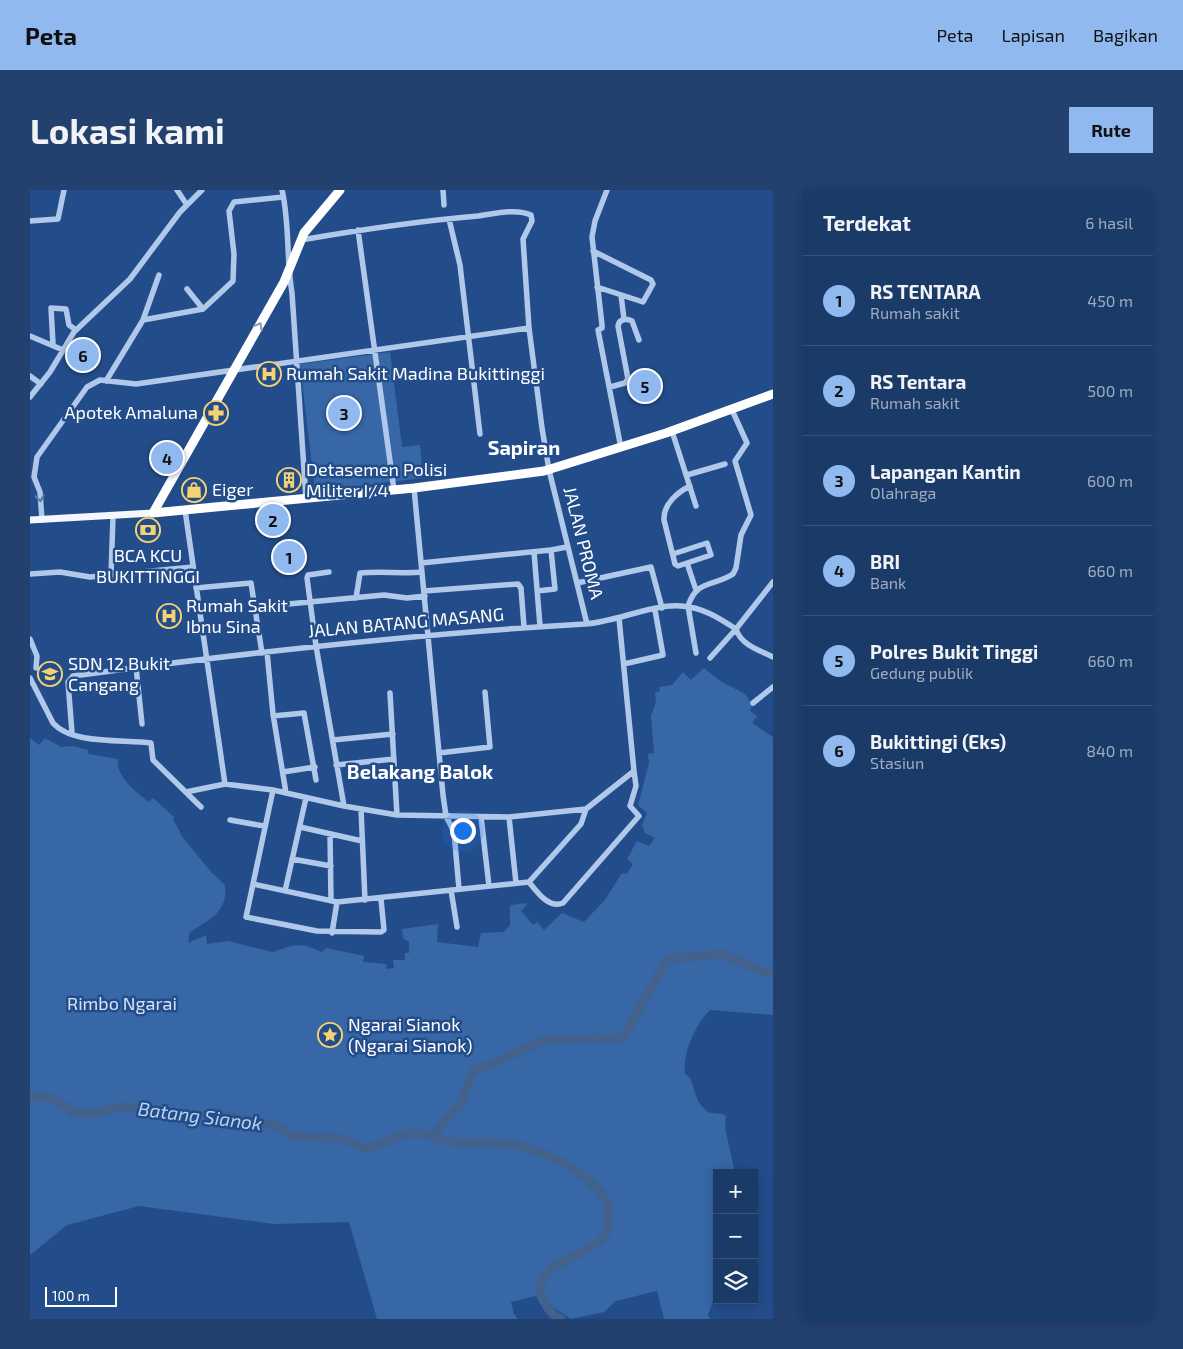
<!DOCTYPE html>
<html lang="id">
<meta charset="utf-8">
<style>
:root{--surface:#1a3a68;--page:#23416e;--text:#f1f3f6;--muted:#9fadc0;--line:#38547c;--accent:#90b9f0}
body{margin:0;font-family:"Exo 2",sans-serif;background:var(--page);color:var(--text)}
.controls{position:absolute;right:15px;bottom:15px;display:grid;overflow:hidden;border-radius:0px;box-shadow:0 2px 12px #0003}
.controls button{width:45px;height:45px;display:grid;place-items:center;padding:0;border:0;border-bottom:1px solid var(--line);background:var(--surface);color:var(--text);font:25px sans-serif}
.scale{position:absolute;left:15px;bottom:12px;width:72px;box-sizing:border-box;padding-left:5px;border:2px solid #fff;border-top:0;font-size:14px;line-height:18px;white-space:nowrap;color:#fff;-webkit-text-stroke:4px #234d8a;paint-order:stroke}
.you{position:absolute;left:432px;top:640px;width:18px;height:18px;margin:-12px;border:4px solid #fff;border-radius:50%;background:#1a73e8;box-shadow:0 0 0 8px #1a73e833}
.badge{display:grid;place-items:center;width:32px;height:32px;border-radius:50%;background:var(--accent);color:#111;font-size:16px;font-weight:700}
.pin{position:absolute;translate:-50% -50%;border:2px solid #fff;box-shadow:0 1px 5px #0006}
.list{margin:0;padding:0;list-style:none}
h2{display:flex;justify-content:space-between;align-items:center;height:65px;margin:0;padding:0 20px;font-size:21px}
h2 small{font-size:16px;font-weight:400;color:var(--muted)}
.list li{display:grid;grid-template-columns:32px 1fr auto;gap:15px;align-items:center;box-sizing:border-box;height:90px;padding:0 20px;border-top:1px solid var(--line)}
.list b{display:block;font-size:19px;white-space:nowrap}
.list p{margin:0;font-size:16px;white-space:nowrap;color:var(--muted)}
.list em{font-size:16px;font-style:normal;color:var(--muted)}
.icon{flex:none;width:28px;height:28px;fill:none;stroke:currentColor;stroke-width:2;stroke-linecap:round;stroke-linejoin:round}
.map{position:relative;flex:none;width:743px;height:1129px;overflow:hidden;border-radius:0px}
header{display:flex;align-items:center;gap:30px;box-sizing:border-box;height:70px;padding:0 25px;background:var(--accent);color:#111}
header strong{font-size:24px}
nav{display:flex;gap:28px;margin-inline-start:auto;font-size:18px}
.intro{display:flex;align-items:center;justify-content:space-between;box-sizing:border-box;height:120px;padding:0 30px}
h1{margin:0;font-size:35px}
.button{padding:12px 22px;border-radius:0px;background:var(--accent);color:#111;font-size:18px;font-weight:700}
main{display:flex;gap:30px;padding:0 30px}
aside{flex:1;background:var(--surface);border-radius:0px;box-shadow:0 2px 12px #0003}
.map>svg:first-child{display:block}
.green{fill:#3767a7}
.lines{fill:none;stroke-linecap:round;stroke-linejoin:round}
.river{stroke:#42618d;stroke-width:9}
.minor{stroke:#b0c9ea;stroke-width:5.5}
.major{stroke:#f4f7fe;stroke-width:7}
.highway{stroke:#fff;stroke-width:9}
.oneway{stroke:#869dbf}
.oneway2{stroke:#5478ac}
.labels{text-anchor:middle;stroke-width:5;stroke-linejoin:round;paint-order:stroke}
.poi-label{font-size:18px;fill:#fff;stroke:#234d8a;text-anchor:start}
.street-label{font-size:18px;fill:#fff;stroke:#234d8a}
.park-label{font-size:18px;fill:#d4e3f8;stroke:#234d8a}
.water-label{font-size:19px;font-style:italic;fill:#bbd3f1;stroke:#234d8a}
.quarter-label{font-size:20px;font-weight:bold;fill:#fff;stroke:#234d8a}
</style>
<header>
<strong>Peta</strong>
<nav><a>Peta</a><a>Lapisan</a><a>Bagikan</a></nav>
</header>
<div class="intro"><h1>Lokasi kami</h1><a class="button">Rute</a></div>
<main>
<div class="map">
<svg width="743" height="1129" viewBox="0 0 743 1129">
<rect width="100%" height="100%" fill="#234d8a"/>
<path class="green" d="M360 162 372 257 390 255 393 288 285 301 270 174Z
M674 478 690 491 715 504 722 514 720 521 727 526 722 533 743 547V825L680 820C665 834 652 865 655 884 668 892 660 908 677 921 682 925 691 922 696 926L695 938 705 983H687V1100L678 1125 680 1129H634L627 1101 586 1111 574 1122 541 1129 519 1115 513 1104 481 1112 484 1124 488 1129H347L319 1032 244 1034 109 1016 37 1035 0 1065V548L9 555 15 548 31 557 43 556 58 560V564L88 569C85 586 107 603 119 612L123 608 144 627 143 629 153 648 182 683 195 695C198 722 180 729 160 742L158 753 176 745 177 754 198 751 242 762 261 756 274 755 292 762 296 758 334 766 333 772 356 774 357 779 364 778 363 770H375V763H379V752L373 748 372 739 408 734 407 752 448 757 451 743 474 742 480 735V715L498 713 491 721 503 735 507 732 514 740 532 723 554 732 574 711 592 683 597 684 603 674 597 669 607 651 619 656 625 648 615 643 612 635 617 623 608 615 619 573 618 564 624 563 621 526 626 512 625 502 630 501 629 497 642 495 653 482 661 490Z"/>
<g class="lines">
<path class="river" d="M0 907C19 906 30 909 43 923H65L92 917 112 918 152 924 197 926 247 936C266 954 289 945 311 949 320 951 327 956 336 959 354 955 367 943 386 943 400 944 410 951 423 952 439 954 456 951 472 953 505 957 537 971 561 993 572 1003 579 1009 579 1024 579 1031 577 1044 572 1049 558 1066 494 1077 513 1110 518 1118 521 1125 531 1129
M402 945 431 914 442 882 518 849 593 848 637 769 692 764 735 783 743 780"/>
<path class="minor" d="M147 0 157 15
M252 0C260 34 256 69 262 103L276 309
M413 0 414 15
M577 0 565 31 562 47 572 135V138L568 140 591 258
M419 29 430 75 450 244
M0 31 28 29 34 0
M328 40 364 300
M271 50C329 40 388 31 448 26 463 24 486 18 501 25L502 31 493 49 499 138 512 238 519 280 557 434
M563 61 621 90 623 94 613 112 567 97
M157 99 173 119
M591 105 594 129
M113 130 129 85
M0 146 33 160
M23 154 21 118 36 119 39 135 46 140
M0 186 11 194
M76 191 113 130 173 119 203 91 204 64 199 21 204 12 253 7
M580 197 595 193 598 189 588 136C589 129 596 128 602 131L609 150
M0 207 20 182 44 142 100 89 150 22 172 0
M642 241 666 316
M657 285 695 274
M384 298 413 605 416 626 424 642 429 699
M155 320 195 594
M12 330 10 302 4 287 7 267 57 197 70 190 106 194 499 138
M521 360 537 357
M504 362 510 436
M643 364 677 353 681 365 648 376 645 374 634 330C633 314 648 302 660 296
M391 373 521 360 525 399 507 401
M657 373 666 400
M299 382 278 385 277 388 286 456 314 616
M0 384 30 382 60 387 163 377
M81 386 83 326
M743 392 706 439C711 455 729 460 743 467
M547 393 621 377 632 418
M166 398 221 393 232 463
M394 401 488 394 491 398 494 437
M326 408 330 383C352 381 371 384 392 382
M226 417 354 405 377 408 395 406
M0 449 7 466 6 478
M237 462 243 524 256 603
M666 463 658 416C667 389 683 397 703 384L706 378 711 345 721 325 705 271 717 253 702 220
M594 474 633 465 625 420
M106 477 112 534
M0 488 23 533C42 555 95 549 121 553L123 570 171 617
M360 503 367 625
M723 513 743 497
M243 526 274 523 286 590
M42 543 38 492 43 486C213 463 383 444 555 434 586 432 621 414 651 416 672 417 689 428 706 439L680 468
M303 550 363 544
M409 563 460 557 455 502
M306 575 364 569
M253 582 285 577
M243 600 216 727 287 741 351 742 354 740 351 709
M156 602 195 594 243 600 314 616 367 625 479 627 556 619 604 581 589 428
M331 619 335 710
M451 627 459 696
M479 627 486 693
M200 630 234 636
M270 637 332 651
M300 644 301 711
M262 669 301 676
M499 692C507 702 519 719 533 713L609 626 600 616 606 596 604 581
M223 694 307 712 499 692 551 634 556 619
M421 700 427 737
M255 701 276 608
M302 743 307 712"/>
<path class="major" d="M0 330 123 323"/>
<path class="highway" d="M123 323 384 298 514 281 636 243 743 204
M123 323 254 92 274 43 310 0"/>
</g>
<defs><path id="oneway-chevron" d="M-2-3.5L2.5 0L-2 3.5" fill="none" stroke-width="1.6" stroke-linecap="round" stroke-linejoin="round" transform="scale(1.25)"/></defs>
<use class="oneway" href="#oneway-chevron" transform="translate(229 136) rotate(-61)"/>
<use class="oneway2" href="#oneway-chevron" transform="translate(10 308) rotate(84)"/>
<defs>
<symbol id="hospital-ring" viewBox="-11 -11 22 22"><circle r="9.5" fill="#234d8a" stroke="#f5d372" stroke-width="1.5"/><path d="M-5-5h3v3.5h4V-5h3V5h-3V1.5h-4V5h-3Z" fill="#f5d372"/></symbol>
<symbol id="pharmacy-ring" viewBox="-11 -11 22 22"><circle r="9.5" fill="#234d8a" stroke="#f5d372" stroke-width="1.5"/><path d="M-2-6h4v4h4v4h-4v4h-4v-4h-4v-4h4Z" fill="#f5d372"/></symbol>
<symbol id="building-ring" viewBox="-11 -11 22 22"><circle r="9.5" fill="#234d8a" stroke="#f5d372" stroke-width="1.5"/><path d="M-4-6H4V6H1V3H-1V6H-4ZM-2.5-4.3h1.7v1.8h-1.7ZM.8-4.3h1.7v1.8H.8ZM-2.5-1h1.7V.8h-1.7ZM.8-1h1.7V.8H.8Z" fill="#f5d372"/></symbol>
<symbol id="shop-ring" viewBox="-11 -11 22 22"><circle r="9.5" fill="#234d8a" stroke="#f5d372" stroke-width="1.5"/><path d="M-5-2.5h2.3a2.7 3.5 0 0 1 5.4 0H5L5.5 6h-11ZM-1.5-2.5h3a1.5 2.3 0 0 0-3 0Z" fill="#f5d372"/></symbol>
<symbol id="bank-ring" viewBox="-11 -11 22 22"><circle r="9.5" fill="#234d8a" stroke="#f5d372" stroke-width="1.5"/><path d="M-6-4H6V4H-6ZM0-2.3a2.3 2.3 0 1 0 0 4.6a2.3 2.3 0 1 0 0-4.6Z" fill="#f5d372"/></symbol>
<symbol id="school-ring" viewBox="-11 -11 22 22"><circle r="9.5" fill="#234d8a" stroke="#f5d372" stroke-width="1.5"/><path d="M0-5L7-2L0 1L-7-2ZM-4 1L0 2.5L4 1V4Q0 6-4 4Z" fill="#f5d372"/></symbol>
<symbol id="sight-ring" viewBox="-11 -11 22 22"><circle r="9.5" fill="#234d8a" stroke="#f5d372" stroke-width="1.5"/><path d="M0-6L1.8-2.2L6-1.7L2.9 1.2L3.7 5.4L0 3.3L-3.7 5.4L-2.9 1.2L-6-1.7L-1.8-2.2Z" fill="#f5d372"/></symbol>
</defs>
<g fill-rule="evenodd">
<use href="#hospital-ring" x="225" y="170" width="28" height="28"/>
<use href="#pharmacy-ring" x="172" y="209" width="28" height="28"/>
<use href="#building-ring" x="245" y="276" width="28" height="28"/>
<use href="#shop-ring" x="150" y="286" width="28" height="28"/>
<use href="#bank-ring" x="104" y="326" width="28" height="28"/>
<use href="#hospital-ring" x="125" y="412" width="28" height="28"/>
<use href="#school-ring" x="6" y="470" width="28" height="28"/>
<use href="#sight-ring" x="286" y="831" width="28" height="28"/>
</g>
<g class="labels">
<g class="poi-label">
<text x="256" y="190">Rumah Sakit Madina Bukittinggi</text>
<text x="168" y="229" text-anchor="end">Apotek Amaluna</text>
<text x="276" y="286">Detasemen Polisi<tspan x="276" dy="21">Militer I/4</tspan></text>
<text x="182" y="306">Eiger</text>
<text x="118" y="372" text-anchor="middle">BCA KCU<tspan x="118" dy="21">BUKITTINGGI</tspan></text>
<text x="156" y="422">Rumah Sakit<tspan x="156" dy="21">Ibnu Sina</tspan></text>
<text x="38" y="480">SDN 12 Bukit<tspan x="38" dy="21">Cangang</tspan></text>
<text x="318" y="841">Ngarai Sianok<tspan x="318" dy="21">(Ngarai Sianok)</tspan></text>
</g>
<g class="street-label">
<text transform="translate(553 353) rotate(76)" y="6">JALAN PROMA</text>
<text transform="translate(376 433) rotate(-5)" y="6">JALAN BATANG MASANG</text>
</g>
<g class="park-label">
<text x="92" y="820">Rimbo Ngarai</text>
</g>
<g class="water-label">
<text transform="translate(170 926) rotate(7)" y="7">Batang Sianok</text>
</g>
<g class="quarter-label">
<text x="494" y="265">Sapiran</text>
<text x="390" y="589">Belakang Balok</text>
</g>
</g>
</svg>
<div class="controls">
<button>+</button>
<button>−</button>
<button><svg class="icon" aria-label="layers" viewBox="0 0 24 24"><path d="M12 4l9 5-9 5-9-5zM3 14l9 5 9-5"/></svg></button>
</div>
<div class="scale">100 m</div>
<div class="you"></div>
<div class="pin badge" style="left:259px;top:367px">1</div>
<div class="pin badge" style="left:243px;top:330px">2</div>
<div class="pin badge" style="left:314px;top:223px">3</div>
<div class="pin badge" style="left:137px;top:268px">4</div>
<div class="pin badge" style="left:615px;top:196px">5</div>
<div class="pin badge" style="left:53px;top:165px">6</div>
</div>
<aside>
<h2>Terdekat<small>6 hasil</small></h2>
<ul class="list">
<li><span class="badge">1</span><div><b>RS TENTARA</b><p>Rumah sakit</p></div><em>450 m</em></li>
<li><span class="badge">2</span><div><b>RS Tentara</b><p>Rumah sakit</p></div><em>500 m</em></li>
<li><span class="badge">3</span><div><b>Lapangan Kantin</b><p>Olahraga</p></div><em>600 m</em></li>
<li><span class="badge">4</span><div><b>BRI</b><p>Bank</p></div><em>660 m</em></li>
<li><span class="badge">5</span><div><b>Polres Bukit Tinggi</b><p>Gedung publik</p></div><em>660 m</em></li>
<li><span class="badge">6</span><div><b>Bukittingi (Eks)</b><p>Stasiun</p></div><em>840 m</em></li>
</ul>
</aside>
</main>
